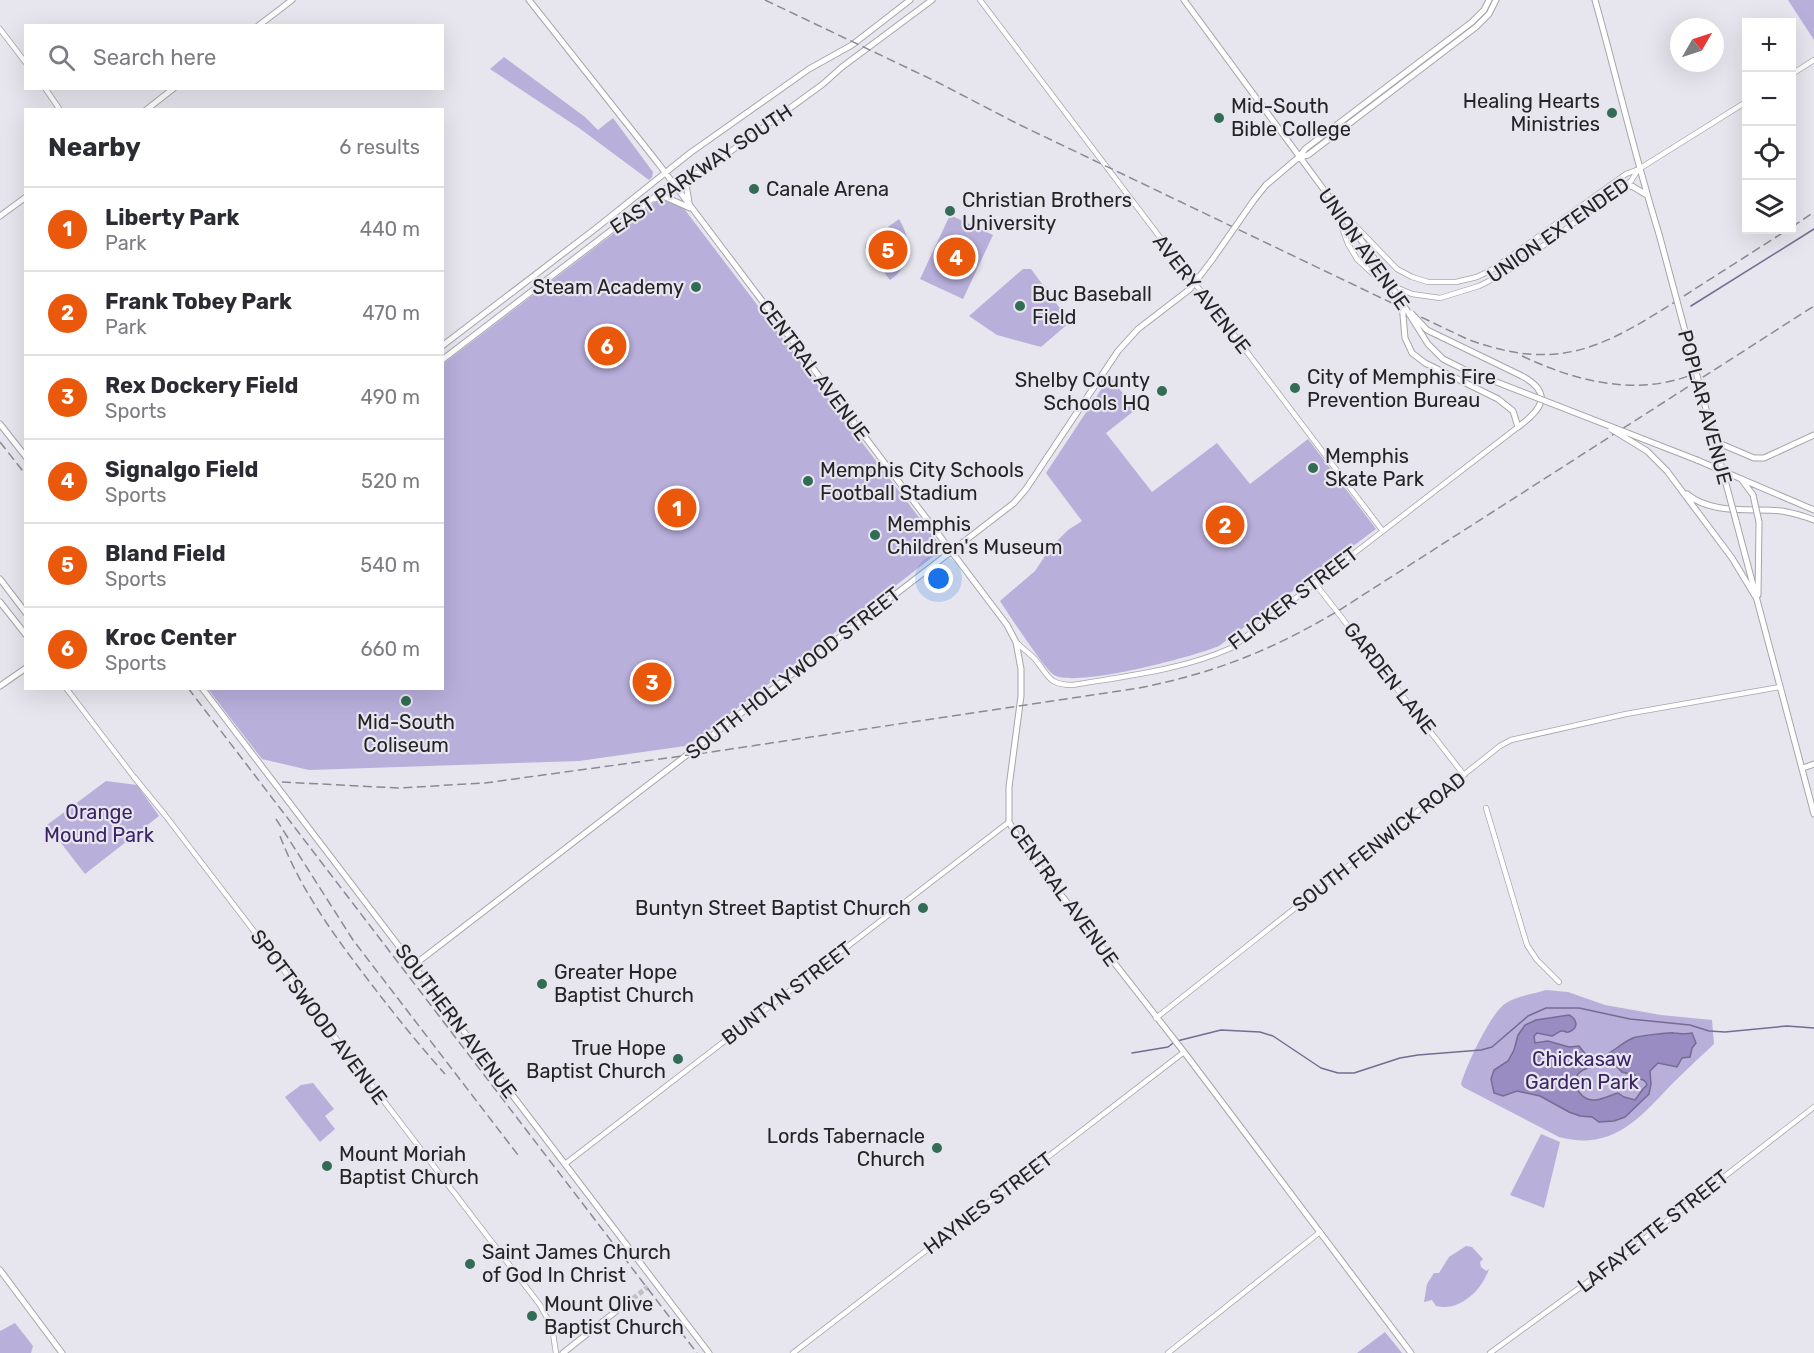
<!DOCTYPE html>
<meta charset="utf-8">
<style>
:root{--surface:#fff;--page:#f2f2f3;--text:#2b2b33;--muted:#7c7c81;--line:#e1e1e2;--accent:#ea580c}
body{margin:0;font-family:Rubik,sans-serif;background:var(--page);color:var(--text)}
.controls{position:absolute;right:18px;top:18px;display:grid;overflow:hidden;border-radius:0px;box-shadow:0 6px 24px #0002}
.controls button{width:54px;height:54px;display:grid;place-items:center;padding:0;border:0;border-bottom:2px solid var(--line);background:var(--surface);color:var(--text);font:30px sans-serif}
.compass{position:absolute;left:1670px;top:18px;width:54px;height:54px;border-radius:50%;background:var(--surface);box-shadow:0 6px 24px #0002;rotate:51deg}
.you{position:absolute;left:939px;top:579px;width:21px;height:21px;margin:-15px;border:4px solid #fff;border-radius:50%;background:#1a73e8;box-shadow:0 0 0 9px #1a73e833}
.badge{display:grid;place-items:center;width:39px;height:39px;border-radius:50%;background:var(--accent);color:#fff;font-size:20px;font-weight:700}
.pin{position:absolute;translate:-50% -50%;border:3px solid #fff;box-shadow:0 2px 6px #0006}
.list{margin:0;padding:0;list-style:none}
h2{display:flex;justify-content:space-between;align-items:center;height:78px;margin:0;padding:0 24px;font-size:26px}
h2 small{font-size:20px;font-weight:400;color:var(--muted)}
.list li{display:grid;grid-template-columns:39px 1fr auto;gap:18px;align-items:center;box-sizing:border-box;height:84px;padding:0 24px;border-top:2px solid var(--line)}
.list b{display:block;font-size:22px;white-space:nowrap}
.list p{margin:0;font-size:20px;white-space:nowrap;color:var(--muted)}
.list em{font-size:20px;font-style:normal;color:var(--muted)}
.icon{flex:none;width:33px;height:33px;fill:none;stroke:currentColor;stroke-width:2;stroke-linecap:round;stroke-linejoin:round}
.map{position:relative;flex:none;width:1814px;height:1353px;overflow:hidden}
.search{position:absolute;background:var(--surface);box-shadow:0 6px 24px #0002;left:24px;top:24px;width:420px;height:66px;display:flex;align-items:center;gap:15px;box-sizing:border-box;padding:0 21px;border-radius:0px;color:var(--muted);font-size:22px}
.panel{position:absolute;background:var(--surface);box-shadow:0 6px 24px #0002;left:24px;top:108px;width:420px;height:582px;border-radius:0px}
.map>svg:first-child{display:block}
.green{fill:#b8afdb}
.water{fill:#988cc2;stroke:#756c93;stroke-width:1.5;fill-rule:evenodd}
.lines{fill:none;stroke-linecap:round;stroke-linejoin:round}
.stream{stroke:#756c93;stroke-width:1.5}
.major-tunnel{stroke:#c0bec5;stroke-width:5;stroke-dasharray:5 2.5;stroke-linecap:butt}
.minor-casing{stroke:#a6a5ac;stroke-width:6}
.major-casing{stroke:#a6a5ac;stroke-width:7}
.minor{stroke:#fff;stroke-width:4.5}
.major{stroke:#fff;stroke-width:5}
.rail{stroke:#8c8a90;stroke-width:1.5;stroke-dasharray:9 4.5;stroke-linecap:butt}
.minor-bridge-casing{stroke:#a6a5ac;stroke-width:6;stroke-linecap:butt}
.major-bridge-casing{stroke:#a6a5ac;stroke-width:7;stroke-linecap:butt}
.minor-bridge{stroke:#fff;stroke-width:4.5}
.major-bridge{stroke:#fff;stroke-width:5}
.poi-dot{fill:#326c55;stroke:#e7e5ed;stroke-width:2}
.labels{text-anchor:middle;stroke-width:4.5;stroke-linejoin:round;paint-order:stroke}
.poi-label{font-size:20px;fill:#242326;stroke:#e7e5ed;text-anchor:start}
.street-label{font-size:20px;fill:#242326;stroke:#e7e5ed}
.park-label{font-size:20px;fill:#3a2466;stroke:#e7e5ed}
</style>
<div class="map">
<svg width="1814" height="1353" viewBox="0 0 1814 1353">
<rect width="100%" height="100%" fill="#e7e5ed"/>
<path class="green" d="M1788 0H1814V40Z
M504 57 585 117 598 130 613 118 653 172 652 177 649 180 579 128 490 69Z
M660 198 682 206 940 545 939 552 700 737 685 746 579 761 309 770 262 759 208 689 442 688 443 364Z
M950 215 993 235 963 299 920 279Z
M899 219C912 241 913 264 890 280L865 248 866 243Z
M1023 269H1031L1070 322 1041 347 997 335 969 316Z
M1110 376 1135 410 1106 433 1152 492 1217 443 1250 484 1308 439 1376 529 1219 646C1192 657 1077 688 1054 675 1045 670 1008 613 1000 601L1035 571 1051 547 1068 530 1082 521 1046 473Z
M106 781 137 785 159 816 85 874 47 825Z
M1546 990 1568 992 1605 1005 1661 1015 1712 1020 1714 1044C1699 1058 1684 1072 1670 1086 1638 1120 1611 1151 1559 1137L1463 1087 1461 1084C1466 1066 1491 1012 1506 1003 1517 996 1533 994 1546 990Z
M313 1083 334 1109 325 1116 335 1129 320 1142 285 1097 301 1085Z
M1541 1134 1560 1142 1544 1208 1510 1195Z
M1466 1246 1472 1247 1483 1259 1480 1262 1481 1267 1486 1271 1489 1269C1482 1290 1460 1312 1436 1306L1432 1300 1424 1302 1427 1284 1434 1273H1439L1449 1257Z
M15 1323 33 1346 31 1353H0V1331Z
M1385 1332 1402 1353H1357Z"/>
<path class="water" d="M1569 1015C1575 1018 1580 1026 1571 1031 1563 1035 1569 1030 1561 1031 1558 1032 1555 1035 1552 1036L1537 1033 1534 1036 1535 1043 1548 1041 1569 1047 1579 1046 1587 1056C1607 1062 1616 1045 1633 1038 1638 1036 1671 1032 1674 1033 1679 1033 1684 1035 1692 1033L1696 1043 1692 1048 1690 1057 1682 1058 1677 1067 1658 1063 1650 1071 1651 1084 1649 1094 1625 1117 1614 1121 1599 1122 1592 1117 1580 1116 1569 1112 1540 1096 1517 1091 1503 1096 1494 1093 1491 1079 1494 1070 1508 1061 1514 1050 1518 1035 1525 1025 1536 1020ZM1615 1065 1622 1072 1635 1075 1636 1078C1642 1080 1645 1079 1647 1085L1643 1089 1635 1100 1624 1097 1618 1093C1611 1095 1602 1100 1595 1100 1582 1101 1570 1085 1578 1074 1585 1065 1605 1065 1615 1065Z"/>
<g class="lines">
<path class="stream" d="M1691 306 1814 229
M1177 1041 1221 1030 1260 1032 1273 1036 1321 1068 1338 1073H1354L1400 1058 1418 1055 1481 1050 1492 1047 1528 1016 1546 1008H1579L1630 1019 1690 1025 1709 1031 1725 1032 1787 1026 1814 1028
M1132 1053 1168 1047 1173 1043"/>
<path class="major-tunnel" d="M615 1312 648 1287"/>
<defs>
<path id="minor" d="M980 0 1382 530
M0 29 26 63
M1792 74 1814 60
M45 88 60 110
M1334 206 1348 244 1357 259 1372 273 1386 283 1412 294 1440 298 1479 286 1499 276 1521 262 1631 181 1638 170
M1346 216 1397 269 1412 277 1428 282H1456L1477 277 1493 269 1626 174 1639 169 1746 102
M1314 582 1464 775
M1016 642C1022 648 1029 653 1035 659 1049 676 1048 685 1073 685 1126 676 1182 670 1231 648L1518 427
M66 688 114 751
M134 777 165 815 540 1305 552 1327 556 1353
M1486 808 1527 945 1537 960 1559 982
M1156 1018 1500 746 1511 740 1626 714 1780 687
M565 1164 1009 822
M793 1353 1184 1052
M1168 1353 1320 1232
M1490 1353 1600 1273 1814 1107"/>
<path id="major" d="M529 0 658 163 1007 625 1016 642 1021 669V696L1009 787V822L1020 841 1044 873 1184 1052 1411 1353
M1184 0 1372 255
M1595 0C1617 78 1635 157 1659 234
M258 26 292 0
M146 110 174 88
M1300 157 1308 155 1476 27 1489 14 1496 0
M1266 185 1299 157 1305 149 1472 22 1484 10 1489 0
M1623 187 1632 186 1645 194
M655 199 663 196 690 208
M689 202 686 185 691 177
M0 216 26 197
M442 346 595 229 690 153 809 69 852 45 910 0
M442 360 673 183 705 170 823 84 842 67 932 0
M1498 399 1513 411 1518 427C1540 411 1555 394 1522 376
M0 424 26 457
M1714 441 1754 458H1764L1814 435
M1697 460 1814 510
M1667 471 1732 558 1755 596
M1742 480 1753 495
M1687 494C1712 515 1752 508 1782 511 1793 513 1804 516 1814 520
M1736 521 1814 814
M0 579 26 613
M1758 595 1759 522
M0 602 26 635
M0 686 26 668
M202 688 709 1353
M1803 768 1814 764
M414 965 1014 503 1026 489 1118 351 1138 329 1190 289 1212 260
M0 1270 62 1353
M563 1353 615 1312"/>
</defs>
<use href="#minor" class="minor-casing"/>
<use href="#major" class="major-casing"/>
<use href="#minor" class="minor"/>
<use href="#major" class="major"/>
<path class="rail" d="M765 0 937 82 1018 124 1467 339C1560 374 1606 346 1684 296 1718 274 1753 252 1787 230
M1792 227 1814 212
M1522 356C1577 382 1641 398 1698 372
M0 442 26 475
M188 688 697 1353
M282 782 398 788 485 783 711 752 1139 688C1215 673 1272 650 1338 611L1814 306
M276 819 353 940 518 1155
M280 836C301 891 336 938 372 985 395 1015 419 1045 445 1074"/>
<defs>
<path id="minor-bridge" d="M114 751 134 777"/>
<path id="major-bridge" d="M1659 234 1736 521
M1372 255 1428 344 1443 359 1463 369 1697 460
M1212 260 1254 200 1266 185
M1402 304 1405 338 1412 353 1425 363 1498 399
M1411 313 1427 330 1522 376
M1611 429 1647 451 1667 471
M1753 495 1759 522"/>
</defs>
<use href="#minor-bridge" class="minor-bridge-casing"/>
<use href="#major-bridge" class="major-bridge-casing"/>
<use href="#minor-bridge" class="minor-bridge"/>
<use href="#major-bridge" class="major-bridge"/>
</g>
<g class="poi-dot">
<circle cx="1612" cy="113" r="6"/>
<circle cx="1219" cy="118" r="6"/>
<circle cx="754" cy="189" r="6"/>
<circle cx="950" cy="211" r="6"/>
<circle cx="696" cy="287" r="6"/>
<circle cx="1020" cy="306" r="6"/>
<circle cx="1295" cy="388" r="6"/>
<circle cx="1162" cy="391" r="6"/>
<circle cx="1313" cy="468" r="6"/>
<circle cx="808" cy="481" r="6"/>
<circle cx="875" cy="535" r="6"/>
<circle cx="406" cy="701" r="6"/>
<circle cx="923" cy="908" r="6"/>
<circle cx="542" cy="984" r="6"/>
<circle cx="678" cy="1059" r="6"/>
<circle cx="937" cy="1148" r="6"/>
<circle cx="327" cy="1166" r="6"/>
<circle cx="470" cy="1264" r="6"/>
<circle cx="532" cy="1316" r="6"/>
</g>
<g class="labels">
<g class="poi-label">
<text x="1600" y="108" text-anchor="end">Healing Hearts<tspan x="1600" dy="23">Ministries</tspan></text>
<text x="1231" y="113">Mid-South<tspan x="1231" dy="23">Bible College</tspan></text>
<text x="766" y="196">Canale Arena</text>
<text x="962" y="207">Christian Brothers<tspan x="962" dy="23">University</tspan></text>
<text x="684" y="294" text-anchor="end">Steam Academy</text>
<text x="1032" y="301">Buc Baseball<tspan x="1032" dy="23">Field</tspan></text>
<text x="1307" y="384">City of Memphis Fire<tspan x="1307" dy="23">Prevention Bureau</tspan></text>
<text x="1150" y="387" text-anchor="end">Shelby County<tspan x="1150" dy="23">Schools HQ</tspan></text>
<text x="1325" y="463">Memphis<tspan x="1325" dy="23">Skate Park</tspan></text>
<text x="820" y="477">Memphis City Schools<tspan x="820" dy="23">Football Stadium</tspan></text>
<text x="887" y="531">Memphis<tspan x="887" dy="23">Children's Museum</tspan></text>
<text x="406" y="729" text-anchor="middle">Mid-South<tspan x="406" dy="23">Coliseum</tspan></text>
<text x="911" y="915" text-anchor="end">Buntyn Street Baptist Church</text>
<text x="554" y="979">Greater Hope<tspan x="554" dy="23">Baptist Church</tspan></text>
<text x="666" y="1055" text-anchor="end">True Hope<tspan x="666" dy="23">Baptist Church</tspan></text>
<text x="925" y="1143" text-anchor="end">Lords Tabernacle<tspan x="925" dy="23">Church</tspan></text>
<text x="339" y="1161">Mount Moriah<tspan x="339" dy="23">Baptist Church</tspan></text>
<text x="482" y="1259">Saint James Church<tspan x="482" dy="23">of God In Christ</tspan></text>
<text x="544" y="1311">Mount Olive<tspan x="544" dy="23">Baptist Church</tspan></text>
</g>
<g class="street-label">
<text transform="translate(701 169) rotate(-34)" y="7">EAST PARKWAY SOUTH</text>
<text transform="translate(1558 230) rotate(-35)" y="7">UNION EXTENDED</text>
<text transform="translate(1364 249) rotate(55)" y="7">UNION AVENUE</text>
<text transform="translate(1202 294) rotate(52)" y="7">AVERY AVENUE</text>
<text transform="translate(814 370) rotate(53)" y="7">CENTRAL AVENUE</text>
<text transform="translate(1705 407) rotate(75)" y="7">POPLAR AVENUE</text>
<text transform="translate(1293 598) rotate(-37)" y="7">FLICKER STREET</text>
<text transform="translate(793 673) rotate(-38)" y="7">SOUTH HOLLYWOOD STREET</text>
<text transform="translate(1390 678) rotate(52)" y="7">GARDEN LANE</text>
<text transform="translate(1379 842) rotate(-38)" y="7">SOUTH FENWICK ROAD</text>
<text transform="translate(1064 895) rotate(54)" y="7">CENTRAL AVENUE</text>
<text transform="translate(787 993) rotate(-37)" y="7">BUNTYN STREET</text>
<text transform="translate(319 1017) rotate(53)" y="7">SPOTTSWOOD AVENUE</text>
<text transform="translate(456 1021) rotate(53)" y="7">SOUTHERN AVENUE</text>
<text transform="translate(988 1203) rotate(-37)" y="7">HAYNES STREET</text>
<text transform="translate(1653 1231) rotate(-38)" y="7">LAFAYETTE STREET</text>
</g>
<g class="park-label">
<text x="99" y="819">Orange<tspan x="99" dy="23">Mound Park</tspan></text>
<text x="1582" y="1066">Chickasaw<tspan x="1582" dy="23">Garden Park</tspan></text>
</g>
</g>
</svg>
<div class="controls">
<button>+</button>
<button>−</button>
<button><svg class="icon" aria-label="locate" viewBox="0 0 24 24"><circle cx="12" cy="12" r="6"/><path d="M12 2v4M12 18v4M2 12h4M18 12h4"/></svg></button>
<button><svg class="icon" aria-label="layers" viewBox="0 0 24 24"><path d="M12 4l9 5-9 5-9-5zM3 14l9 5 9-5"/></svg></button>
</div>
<svg class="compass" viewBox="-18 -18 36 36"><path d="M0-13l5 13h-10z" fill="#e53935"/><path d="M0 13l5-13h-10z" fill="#7c7c81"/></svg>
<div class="you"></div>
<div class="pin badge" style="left:677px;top:508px">1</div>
<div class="pin badge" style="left:1225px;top:525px">2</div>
<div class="pin badge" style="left:652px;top:682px">3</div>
<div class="pin badge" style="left:956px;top:257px">4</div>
<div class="pin badge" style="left:888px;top:250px">5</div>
<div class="pin badge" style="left:607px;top:346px">6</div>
<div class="search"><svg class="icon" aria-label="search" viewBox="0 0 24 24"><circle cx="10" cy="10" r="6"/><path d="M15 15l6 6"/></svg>Search here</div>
<section class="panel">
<h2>Nearby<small>6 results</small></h2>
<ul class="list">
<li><span class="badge">1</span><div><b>Liberty Park</b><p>Park</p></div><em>440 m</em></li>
<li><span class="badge">2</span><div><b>Frank Tobey Park</b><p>Park</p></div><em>470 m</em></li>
<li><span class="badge">3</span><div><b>Rex Dockery Field</b><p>Sports</p></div><em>490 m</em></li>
<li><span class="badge">4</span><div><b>Signalgo Field</b><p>Sports</p></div><em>520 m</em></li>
<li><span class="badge">5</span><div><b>Bland Field</b><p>Sports</p></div><em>540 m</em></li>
<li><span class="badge">6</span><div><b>Kroc Center</b><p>Sports</p></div><em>660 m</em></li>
</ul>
</section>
</div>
